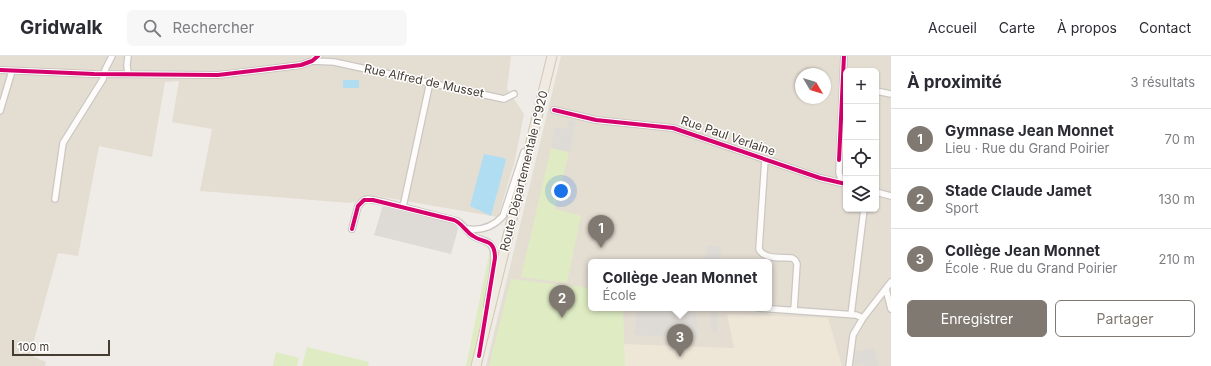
<!DOCTYPE html>
<html lang="fr">
<meta charset="utf-8">
<style>
:root{--surface:#fff;--page:#f7f7f7;--text:#2b2b33;--muted:#7c7c81;--line:#e1e1e2;--accent:#807971}
body{margin:0;font-family:Inter,sans-serif;background:var(--page);color:var(--text)}
.controls{position:absolute;right:12px;top:12px;display:grid;overflow:hidden;border-radius:6px;box-shadow:0 1px 3px #0004}
.controls button{width:36px;height:36px;display:grid;place-items:center;padding:0;border:0;border-bottom:1px solid var(--line);background:var(--surface);color:var(--text);font:20px sans-serif}
.compass{position:absolute;left:795px;top:12px;width:36px;height:36px;border-radius:50%;background:var(--surface);box-shadow:0 1px 3px #0004;rotate:128deg}
.scale{position:absolute;left:12px;bottom:10px;width:98px;box-sizing:border-box;padding-left:4px;border:2px solid #453c32;border-top:0;font-size:11px;line-height:14px;white-space:nowrap;color:#453c32;-webkit-text-stroke:3px #fff;paint-order:stroke}
.you{position:absolute;left:561px;top:135px;width:14px;height:14px;margin:-10px;border:3px solid #fff;border-radius:50%;background:#1a73e8;box-shadow:0 0 0 6px #1a73e833}
.badge{display:grid;place-items:center;width:26px;height:26px;border-radius:50%;background:var(--accent);color:#fff;font-size:13px;font-weight:700}
.pin{position:absolute;translate:-50% -33px;filter:drop-shadow(0 1px 2px #0008)}
.pin::after{content:'';position:absolute;top:21px;width:14px;height:12px;background:inherit;clip-path:polygon(0 0,100% 0,50% 100%)}
.popup{position:absolute;left:588px;top:203px;width:184px;height:52px;box-sizing:border-box;display:grid;place-content:center;border-radius:6px;background:var(--surface);filter:drop-shadow(0 1px 3px #0005);font-size:13px;white-space:nowrap;color:var(--muted)}
.popup b{font-size:15px;color:var(--text)}
.popup::after{content:'';position:absolute;left:50%;top:100%;margin-left:-8px;border:8px solid transparent;border-top-color:var(--surface)}
.list{margin:0;padding:0;list-style:none}
h2{display:flex;justify-content:space-between;align-items:center;height:52px;margin:0;padding:0 16px;font-size:17px}
h2 small{font-size:13px;font-weight:400;color:var(--muted)}
.list li{display:grid;grid-template-columns:26px 1fr auto;gap:12px;align-items:center;box-sizing:border-box;height:60px;padding:0 16px;border-top:1px solid var(--line)}
.list b{display:block;font-size:15px;white-space:nowrap}
.list p{margin:0;font-size:13px;white-space:nowrap;color:var(--muted)}
.list em{font-size:13px;font-style:normal;color:var(--muted)}
.actions{display:flex;gap:8px;padding:12px 16px}
.actions a{flex:1;padding:9px 0;border:1px solid var(--accent);border-radius:6px;text-align:center;font-size:14px;color:var(--accent)}
.actions .main{background:var(--accent);color:#fff}
.icon{flex:none;width:22px;height:22px;fill:none;stroke:currentColor;stroke-width:2;stroke-linecap:round;stroke-linejoin:round}
.map{position:relative;flex:none;width:891px;height:310px;overflow:hidden}
header{display:flex;align-items:center;gap:24px;box-sizing:border-box;height:56px;padding:0 20px;background:var(--surface);border-bottom:1px solid var(--line)}
header strong{font-size:19px}
nav{display:flex;gap:22px;margin-inline-start:auto;font-size:14px}
.search{width:280px;height:36px;background:var(--page);display:flex;align-items:center;gap:10px;box-sizing:border-box;padding:0 14px;border-radius:6px;color:var(--muted);font-size:15px}
main{display:flex}
aside{flex:1;background:var(--surface)}
.map>svg:first-child{display:block}
.residential{fill:#e4ddd2;fill-rule:evenodd}
.education{fill:#eee6d7}
.green{fill:#dfecc3}
.parking{fill:#dedad6}
.water{fill:#b1ddf2}
.lines{fill:none;stroke-linecap:round;stroke-linejoin:round}
.minor-casing{stroke:#cbc7c2;stroke-width:8}
.primary-casing{stroke:#d4c6b1;stroke-width:11}
.minor{stroke:#fdfcfb;stroke-width:5.5}
.primary{stroke:#f0ebe2;stroke-width:9}
.cycleway-casing{stroke:#fff;stroke-width:6}
.cycleway{stroke:#d6006c;stroke-width:4}
.labels{text-anchor:middle;stroke-width:3;stroke-linejoin:round;paint-order:stroke}
.street-label{font-size:12px;fill:#453c32;stroke:#fff}
</style>
<header>
<strong>Gridwalk</strong>
<div class="search"><svg class="icon" aria-label="search" viewBox="0 0 24 24"><circle cx="10" cy="10" r="6"/><path d="M15 15l6 6"/></svg>Rechercher</div>
<nav><a>Accueil</a><a>Carte</a><a>À propos</a><a>Contact</a></nav>
</header>
<main>
<div class="map">
<svg width="891" height="310" viewBox="0 0 891 310">
<rect width="100%" height="100%" fill="#efebe6"/>
<path class="residential" d="M0 0H511L507 33 524 58 515 104 498 161 377 140 350 147 200 135 212 73 172 66 179 25 165 26 152 101 99 90 78 200 58 197 30 299 46 306 45 310H0Z
M561 0H891V310H486ZM846 15H876V153H846ZM801 18H825V42H801ZM591 206H769V252H591Z"/>
<path class="education" d="M727 258 828 262 842 310H625L623 288 734 292Z"/>
<path class="green" d="M551 92 569 96 555 153 581 160 567 227 521 221Z
M490 194C498 208 475 290 470 310H466Z
M511 223 591 232V252H623L625 310H489Z
M307 291 369 306 368 310H302Z
M276 296 299 302 297 310H273Z"/>
<path class="parking" d="M569 64 576 66 569 96 551 92 555 71 566 73Z
M384 146 457 165 456 168 458 173 451 198 374 179Z
M708 189 721 191 720 206H704Z
M637 252 696 255 697 282 635 279Z
M712 255H718L717 267 718 276 713 277 711 267Z
M874 292 879 310H864V308L855 310V296Z"/>
<path class="water" d="M343 24H359V32H343Z
M484 98 504 102 506 104 491 160 470 150Z"/>
<g class="lines">
<defs>
<path id="minor" d="M128 0 127 9 128 18
M844 0 839 117 841 123 844 127
M0 14 94 18 218 19 301 9 312 5 334 6 504 43 514 38
M876 35 891 38
M554 54 596 64 673 72 820 122 846 128
M0 55 12 15
M765 103 759 193C764 204 781 201 792 202L795 204 797 208 794 254
M876 136 891 140
M55 143 63 87 103 23 105 14 112 0
M403 151 430 26
M352 173 358 150 364 144 368 143 384 146 457 165C464 169 467 176 473 180 479 184 485 183 490 188 500 197 489 236 487 249
M467 173C482 175 493 171 503 160L524 96
M886 233 891 253
M758 252 856 259 863 262
M851 259 864 153
M849 310 853 279 863 262 891 226"/>
<path id="primary" d="M476 310 552 0"/>
</defs>
<use href="#minor" class="minor-casing"/>
<use href="#primary" class="primary-casing"/>
<use href="#minor" class="minor"/>
<use href="#primary" class="primary"/>
<defs>
<path id="cycleway" d="M0 14 94 18 218 19 301 9 312 5 318 0
M554 54 596 64 673 72 820 122 846 128
M839 104 844 0
M352 173 358 150 364 144H373L454 164C463 168 465 175 473 180 484 188 495 182 495 202L479 300"/>
</defs>
<use href="#cycleway" class="cycleway-casing"/>
<use href="#cycleway" class="cycleway"/>
</g>
<g class="labels">
<g class="street-label">
<text transform="translate(424 25) rotate(12)" y="4">Rue Alfred de Musset</text>
<text transform="translate(728 80) rotate(19)" y="4">Rue Paul Verlaine</text>
<text transform="translate(524 115) rotate(-76)" y="4">Route Départementale n°920</text>
</g>
</g>
</svg>
<div class="controls">
<button>+</button>
<button>−</button>
<button><svg class="icon" aria-label="locate" viewBox="0 0 24 24"><circle cx="12" cy="12" r="6"/><path d="M12 2v4M12 18v4M2 12h4M18 12h4"/></svg></button>
<button><svg class="icon" aria-label="layers" viewBox="0 0 24 24"><path d="M12 4l9 5-9 5-9-5zM3 14l9 5 9-5"/></svg></button>
</div>
<svg class="compass" viewBox="-18 -18 36 36"><path d="M0-13l5 13h-10z" fill="#e53935"/><path d="M0 13l5-13h-10z" fill="#7c7c81"/></svg>
<div class="scale">100 m</div>
<div class="you"></div>
<div class="pin badge" style="left:601px;top:192px">1</div>
<div class="pin badge" style="left:562px;top:262px">2</div>
<div class="pin badge" style="left:680px;top:301px">3</div>
<div class="popup"><b>Collège Jean Monnet</b>École</div>
</div>
<aside>
<h2>À proximité<small>3 résultats</small></h2>
<ul class="list">
<li><span class="badge">1</span><div><b>Gymnase Jean Monnet</b><p>Lieu · Rue du Grand Poirier</p></div><em>70 m</em></li>
<li><span class="badge">2</span><div><b>Stade Claude Jamet</b><p>Sport</p></div><em>130 m</em></li>
<li><span class="badge">3</span><div><b>Collège Jean Monnet</b><p>École · Rue du Grand Poirier</p></div><em>210 m</em></li>
</ul>
<div class="actions"><a class="main">Enregistrer</a><a>Partager</a></div>
</aside>
</main>
